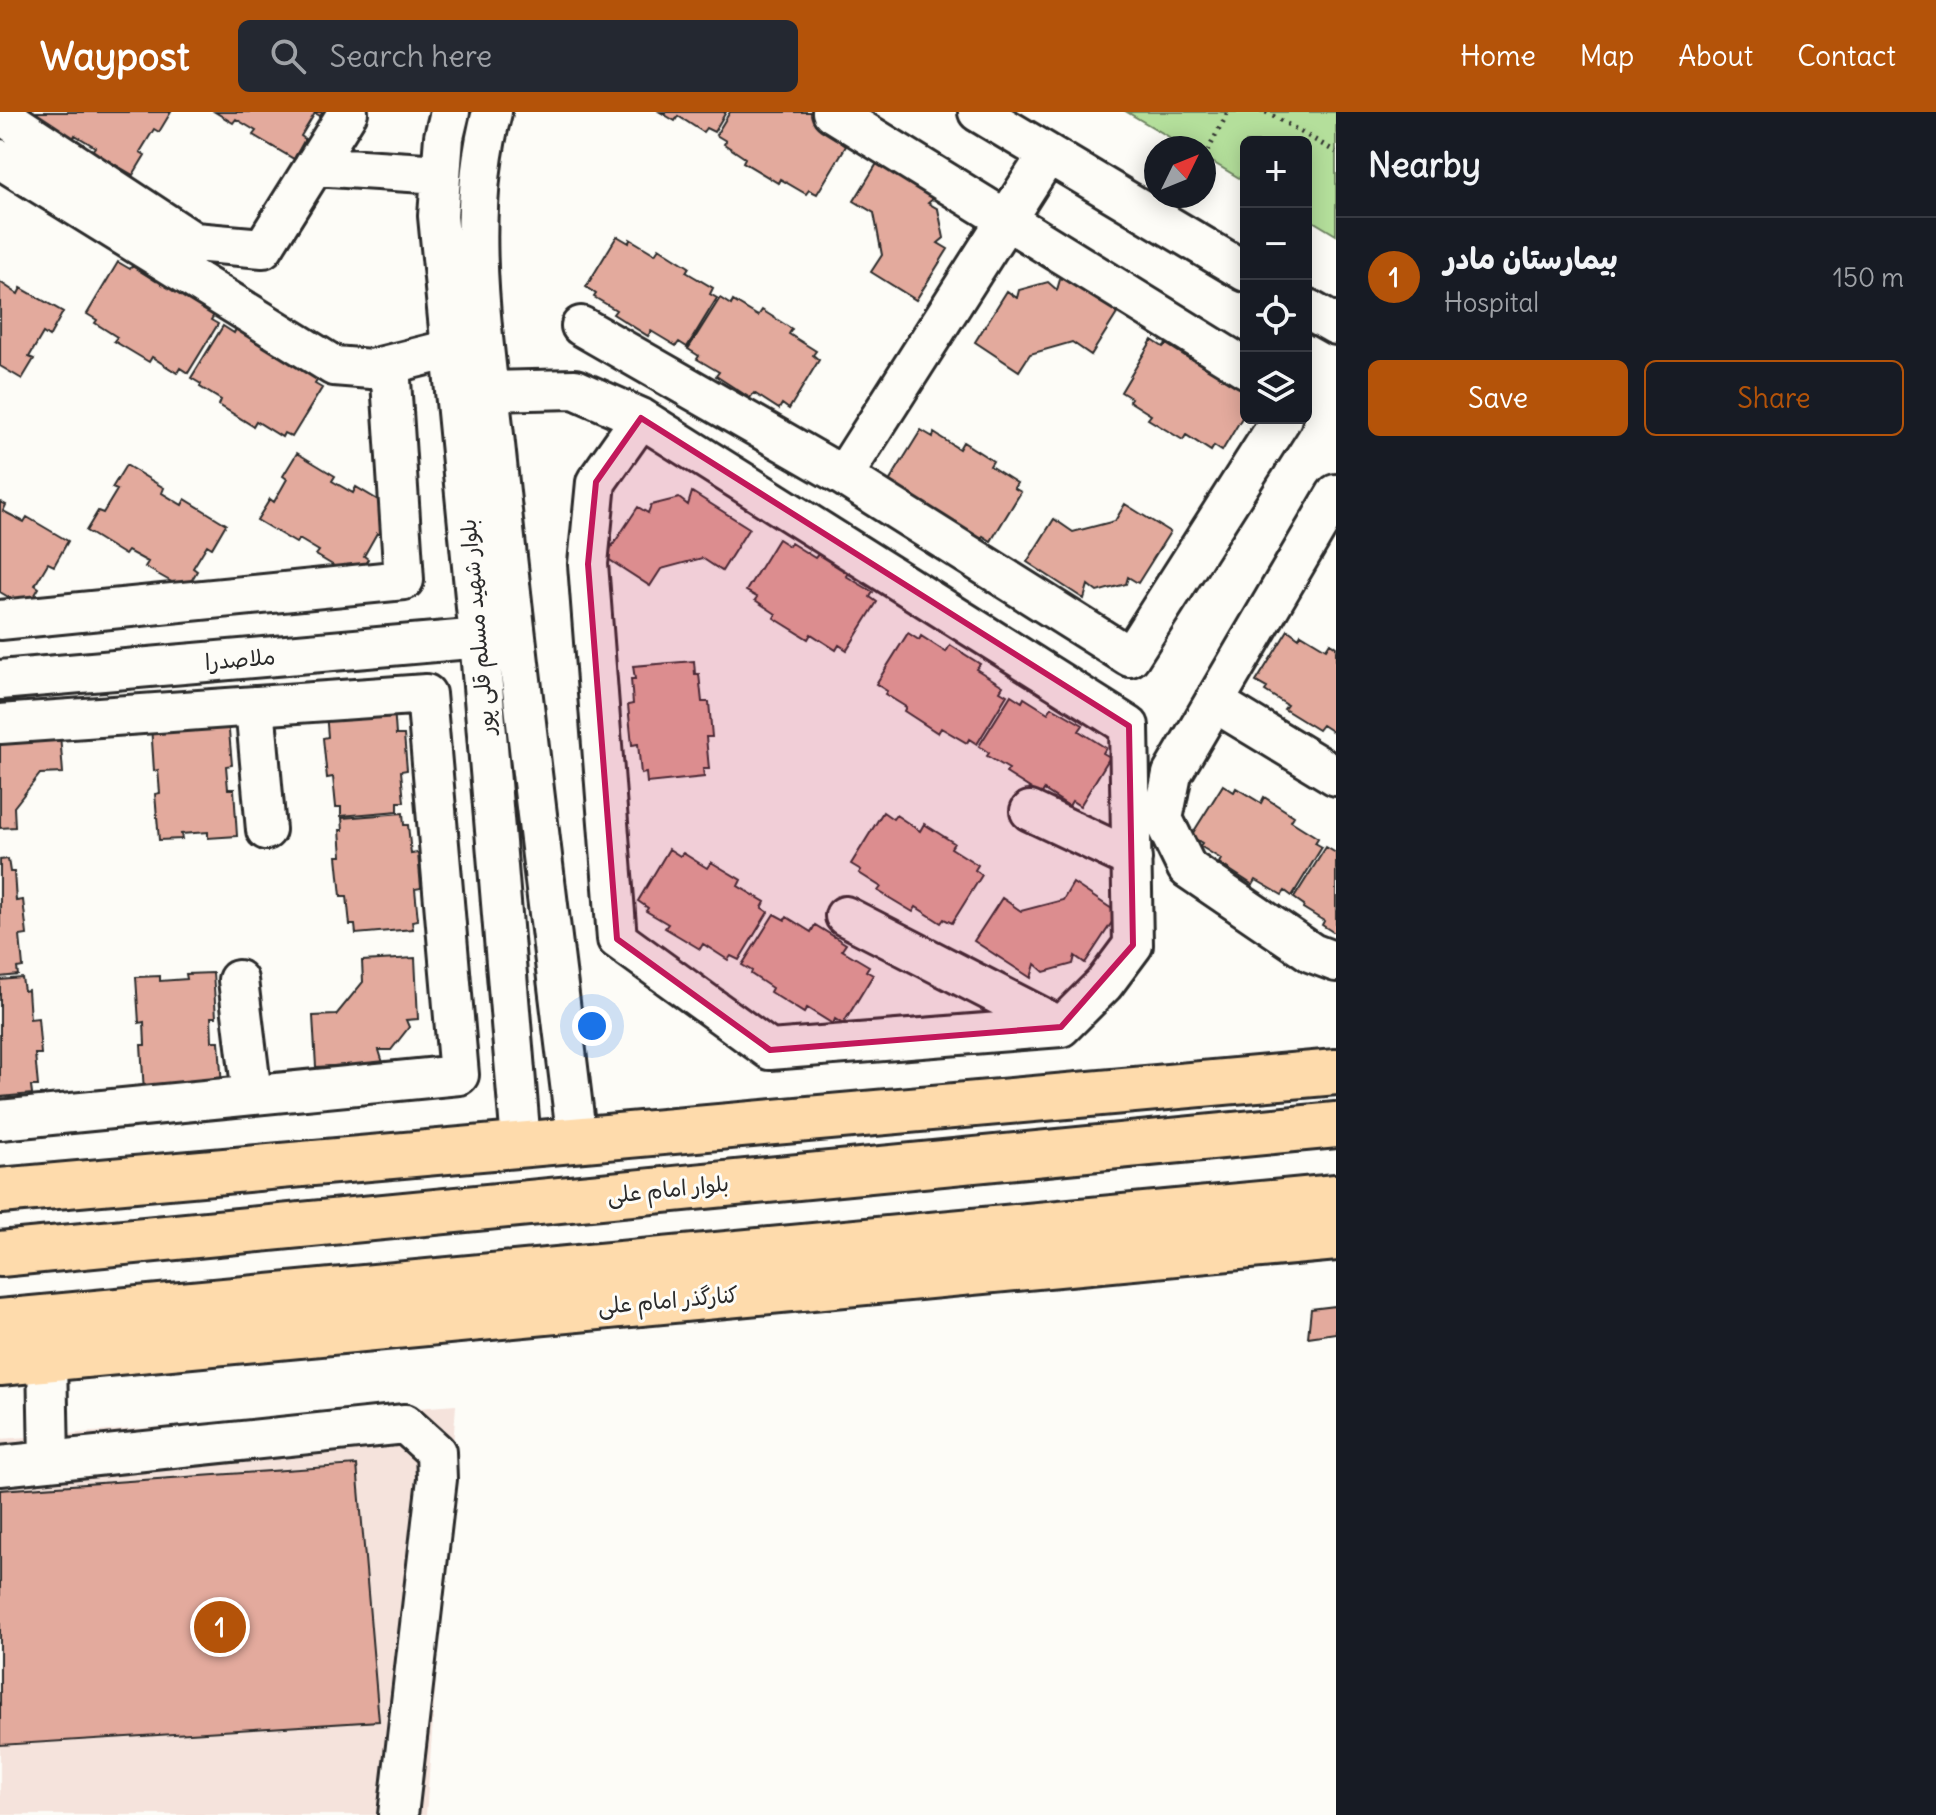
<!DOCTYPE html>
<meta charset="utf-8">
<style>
:root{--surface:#171b24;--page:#242831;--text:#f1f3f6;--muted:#9ea1a6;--line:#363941;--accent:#b45309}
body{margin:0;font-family:Delius,"Playpen Sans Arabic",sans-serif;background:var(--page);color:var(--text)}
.controls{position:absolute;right:24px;top:24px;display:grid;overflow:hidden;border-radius:12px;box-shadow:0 4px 20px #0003}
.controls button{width:72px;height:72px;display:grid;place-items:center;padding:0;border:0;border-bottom:2px solid var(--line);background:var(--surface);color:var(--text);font:40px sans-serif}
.compass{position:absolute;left:1144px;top:24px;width:72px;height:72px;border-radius:50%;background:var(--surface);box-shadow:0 4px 20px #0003;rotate:47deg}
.you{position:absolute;left:592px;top:914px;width:28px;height:28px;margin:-20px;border:6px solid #fff;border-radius:50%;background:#1a73e8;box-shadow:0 0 0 12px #1a73e833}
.badge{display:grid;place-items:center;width:52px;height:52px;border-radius:50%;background:var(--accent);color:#fff;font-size:26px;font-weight:700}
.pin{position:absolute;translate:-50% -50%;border:4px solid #fff;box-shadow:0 2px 8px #0006}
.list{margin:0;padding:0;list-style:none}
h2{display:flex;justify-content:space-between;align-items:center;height:104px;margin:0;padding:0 32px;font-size:34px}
h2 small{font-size:26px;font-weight:400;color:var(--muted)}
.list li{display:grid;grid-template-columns:52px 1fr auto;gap:24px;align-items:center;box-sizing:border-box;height:120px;padding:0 32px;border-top:2px solid var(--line)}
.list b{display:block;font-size:30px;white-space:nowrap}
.list p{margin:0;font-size:26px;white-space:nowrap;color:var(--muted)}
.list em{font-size:26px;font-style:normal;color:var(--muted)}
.actions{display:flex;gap:16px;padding:24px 32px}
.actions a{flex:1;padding:18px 0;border:2px solid var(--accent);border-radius:12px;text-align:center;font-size:28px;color:var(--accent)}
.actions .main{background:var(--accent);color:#fff}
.icon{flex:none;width:44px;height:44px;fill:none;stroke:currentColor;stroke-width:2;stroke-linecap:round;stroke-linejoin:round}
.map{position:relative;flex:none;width:1336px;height:1703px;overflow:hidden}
header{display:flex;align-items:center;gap:48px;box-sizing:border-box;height:112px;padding:0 40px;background:var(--accent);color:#fff}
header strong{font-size:38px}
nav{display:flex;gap:44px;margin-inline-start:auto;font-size:28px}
.search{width:560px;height:72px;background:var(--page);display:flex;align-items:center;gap:20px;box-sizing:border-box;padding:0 28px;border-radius:12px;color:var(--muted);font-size:30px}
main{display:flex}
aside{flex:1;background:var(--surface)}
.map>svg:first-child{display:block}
.built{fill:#f5e3dc}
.green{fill:#b4df9b;stroke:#708563;stroke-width:2}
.building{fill:#e3aa9d;stroke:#2b2b2b;stroke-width:2}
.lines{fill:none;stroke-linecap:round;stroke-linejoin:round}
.minor-casing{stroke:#2b2b2b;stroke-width:44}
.major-casing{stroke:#2b2b2b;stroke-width:50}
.path{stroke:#2b2b2b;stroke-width:5;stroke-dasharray:2 6;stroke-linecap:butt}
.minor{stroke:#fdfcf7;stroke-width:38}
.major{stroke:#fedbac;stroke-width:44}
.marked{fill:#c2185b;fill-opacity:0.2;stroke:#c2185b;stroke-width:6;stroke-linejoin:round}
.labels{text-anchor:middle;stroke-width:6;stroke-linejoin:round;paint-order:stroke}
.street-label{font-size:22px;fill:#2b2b2b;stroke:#fdfcf7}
</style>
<header>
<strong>Waypost</strong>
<div class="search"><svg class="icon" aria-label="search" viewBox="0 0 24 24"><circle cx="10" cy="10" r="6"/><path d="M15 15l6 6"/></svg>Search here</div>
<nav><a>Home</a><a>Map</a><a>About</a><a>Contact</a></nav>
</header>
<main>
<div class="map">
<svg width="1336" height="1703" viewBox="0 0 1336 1703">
<rect width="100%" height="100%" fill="#fdfcf7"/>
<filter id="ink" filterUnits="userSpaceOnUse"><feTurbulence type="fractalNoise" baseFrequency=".0125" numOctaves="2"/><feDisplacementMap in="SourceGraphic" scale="16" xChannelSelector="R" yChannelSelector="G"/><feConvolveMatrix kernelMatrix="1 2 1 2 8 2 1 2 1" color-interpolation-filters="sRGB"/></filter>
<g filter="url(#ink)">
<path class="built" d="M456 1293 426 1703H0V1327Z"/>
<path class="green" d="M1127 0H1336V123L1306 105V30H1246V70L1204 45V36H1188Z"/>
<path class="building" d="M36 0H171L159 20 154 17 140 40 145 43 133 63 92 39 95 35 75 23 73 27 34 3Z
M215 0H323L320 4 315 1 301 24 305 27 294 47 253 23 256 19 236 7 233 11Z
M660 0H726L714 20 706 16 703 20 678 4 675 9Z
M730 0H815L843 24 839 29 846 34 817 82 809 78 806 82 780 67 778 71 743 50 745 46 724 32 726 29 716 23Z
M881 45 939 82 928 91 938 97 944 126 938 131 948 137 916 188 871 160 882 143 874 101 854 89Z
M617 124 629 131 630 127 655 142 659 136 689 155 686 160 713 176 710 182 717 186 687 235 679 230 676 234 651 219 648 224 613 202 616 198 594 185 596 182 586 175Z
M118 150 130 157 132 154 156 169 160 162 190 181 187 187 214 203 211 208 218 212 188 261 180 256 177 261 152 245 149 250 114 229 117 225 95 211 97 208 87 202Z
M1061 164 1118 200 1091 243 1072 230 1030 242 1019 259 975 230 1007 179 1017 186 1019 178 1048 170 1057 178Z
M0 170 18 182 21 176 63 200 49 225 43 221 29 245 34 247 22 267 0 254Z
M720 186 731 193 733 189 758 204 762 198 792 217 789 222 816 239 813 243 819 248 789 297 782 292 779 297 754 281 750 286 716 264 719 260 697 247 699 244 688 237Z
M223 214 234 221 236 217 261 233 264 226 294 245 291 250 318 267 315 272 322 276 292 325 284 321 282 325 256 309 253 314 219 293 221 288 200 275 201 272 191 266Z
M1152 228 1163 235 1166 232 1190 247 1194 240 1224 259 1221 265 1246 280V299L1222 339 1214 334 1211 339 1186 323 1183 328 1148 307 1151 303 1129 289 1131 286 1121 280Z
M921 318 933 325 934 321 959 337 963 330 993 349 990 354 1017 371 1014 376 1021 380 991 429 983 424 980 429 898 379 900 376 889 370Z
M297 341 335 364 332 369 353 381 356 375 398 400 383 425 377 421 364 444 368 447 356 467 316 443 319 439 299 427 296 431 257 408 270 387 274 390 287 367 283 364Z
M126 353 164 376 162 381 182 393 185 387 226 412 212 436 207 433 193 456 197 459 186 478 145 455 148 450 128 439 125 443 86 419 98 399 103 401 117 378 112 376Z
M692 380 749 416 722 459 702 446 661 457 650 474 605 445 638 395 648 401 651 393 679 386 688 393Z
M0 390 6 393 3 399 24 410 27 405 68 429 54 454 48 451 35 473 39 476 27 496 0 480Z
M1125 392 1170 420 1138 471 1128 465 1126 472 1097 480 1088 473 1084 487 1027 450 1054 407 1073 420 1115 409Z
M778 427 789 434 791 431 815 446 820 440 850 458 846 464 873 480 870 485 877 490 847 538 839 533 836 538 811 522 808 527 774 506 776 502 755 488 757 485 746 479Z
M1288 518 1299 526 1301 522 1326 537 1330 531 1336 535V622L1322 613 1318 618 1284 597 1287 593 1265 579 1267 576 1256 570Z
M908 521 919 528 921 524 946 540 950 533 980 552 976 557 1003 574 1000 579 1007 583 977 632 969 627 967 631 941 616 938 621 904 599 906 595 885 582 887 579 876 572Z
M694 549 695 562H699L702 590H709L712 625H706L709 657H703L704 665 647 671 646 661 641 662 638 632 632 633 628 593 633 592 631 567H635L633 554Z
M1011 583 1022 590 1024 586 1048 601 1052 595 1083 613 1079 619 1106 636 1103 641 1110 645 1080 694 1072 689 1069 694 1044 678 1041 683 1006 661 1009 657 987 644 989 641 979 634Z
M394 595 396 623H404L407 658 401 659 404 690H398V699L341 704V695H336L333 665 327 666 323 626 328 625 326 600Z
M228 608 232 653 226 654 228 677H234L237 724 208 726V720L181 722 182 727 159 728 155 682 160 681 158 658 154 659 151 613Z
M59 609 63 661 40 662 14 695 15 715 0 716V614Z
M1223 673 1234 680 1236 676 1261 691 1264 685 1294 704 1291 709 1318 726 1315 731 1322 735 1292 784 1285 779 1282 783 1256 768 1253 773 1219 751 1221 747 1200 734 1202 731 1191 724Z
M883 700 893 707 896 703 920 719 924 712 954 731 951 736 978 753 975 758 982 763 952 811 944 807 941 811 916 795 913 800 878 779 881 775 859 761 861 758 851 752Z
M403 701 404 713H408L411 742 418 741 421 776 415 777 418 808 412 809 413 817 356 822 355 813H350L347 784H341L337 744H342L340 718H343L342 706Z
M1326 735 1336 741V822L1322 813 1324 809 1303 796 1304 793 1294 786Z
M669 737 680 744 683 741 707 756 711 750 741 768 738 774 765 790 762 796 768 800 739 848 731 844 728 848 703 832 700 837 665 816 668 812 646 799 648 796 638 789Z
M8 747 10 760H14L16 789 23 788 27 823 20 824 23 855 17 856 18 863 0 865V748Z
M1073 771 1118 801 1085 851 1075 844 1073 852 1044 860 1035 852 1031 866 974 829 1002 786 1021 799 1063 788Z
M774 802 785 808 787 805 811 820 815 813 846 832 842 838 869 854 866 859 873 863 843 912 835 907 833 912 807 896 804 901 770 880 772 876 751 862 752 859 742 853Z
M415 846 418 907 406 908 409 915 391 938H379L383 951 316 955 313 904 336 903 363 870 362 849Z
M213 861 216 905H211L212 929H219L222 976 144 980 141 933H145L144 910 139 911 136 865 160 864V869L187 867 186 862Z
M22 866 24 879 28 878 30 907 38 906 41 942H35L38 974H31L32 982 0 985V868Z
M1336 1194V1221L1308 1225 1311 1197Z
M357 1353 379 1609 0 1633V1378Z"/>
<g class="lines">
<defs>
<path id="minor" d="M450 0 444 25 438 104 479 526 521 1031
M492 0C461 114 487 245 498 361 521 584 550 807 577 1029
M832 0 1246 256
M978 0 1246 160
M0 2 194 130 263 136 348 0
M0 47 334 254 371 257 451 237
M314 54 441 62
M1306 196 1336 213
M581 214 843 364 1130 545 1282 306
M490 279 575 277 641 306 1129 614 1133 833 1104 872 1061 915 770 938 617 827 588 452 596 370 641 306
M843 364 1048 42
M1336 382 1172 662 1163 707 1187 756 1312 841 1336 850
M0 508 404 468 390 253
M0 568 504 524
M1214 590 1336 664
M255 594 266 718
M0 612 426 582 459 963 0 1008
M1030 699 1132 747
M845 804 1061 915
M238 868 252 983
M47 1246 49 1349
M0 1354 405 1312 436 1340 437 1367 398 1703"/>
<path id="major" d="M0 1079 1336 960
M0 1142 1336 1013
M0 1210 1336 1085
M0 1251 1336 1126"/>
</defs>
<use href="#minor" class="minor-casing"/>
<use href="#major" class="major-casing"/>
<path class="path" d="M1266 0 1336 40
M1204 46 1228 0"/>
<use href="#minor" class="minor"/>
<use href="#major" class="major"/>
</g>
</g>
<path class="marked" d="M641 306 1129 614 1133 833 1061 915 770 938 617 827 588 452 596 370Z"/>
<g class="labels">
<g class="street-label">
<text transform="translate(477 515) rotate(-95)" y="8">بلوار شهید مسلم قلی پور</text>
<text transform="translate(240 547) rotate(-5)" y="8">ملاصدرا</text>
<text transform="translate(668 1077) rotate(-6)" y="8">بلوار امام علی</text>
<text transform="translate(668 1188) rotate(-5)" y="8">کنارگذر امام علی</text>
</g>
</g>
</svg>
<div class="controls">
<button>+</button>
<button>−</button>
<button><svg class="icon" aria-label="locate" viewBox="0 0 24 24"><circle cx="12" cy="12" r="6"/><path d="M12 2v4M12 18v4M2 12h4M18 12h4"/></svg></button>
<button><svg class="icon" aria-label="layers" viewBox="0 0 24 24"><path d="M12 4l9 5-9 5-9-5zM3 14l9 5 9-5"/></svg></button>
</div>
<svg class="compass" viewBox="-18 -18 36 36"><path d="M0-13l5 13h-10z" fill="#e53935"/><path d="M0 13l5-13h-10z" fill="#9ea1a6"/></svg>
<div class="you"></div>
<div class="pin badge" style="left:220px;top:1515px">1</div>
</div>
<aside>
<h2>Nearby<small></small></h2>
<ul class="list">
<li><span class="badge">1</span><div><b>بیمارستان مادر</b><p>Hospital</p></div><em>150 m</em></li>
</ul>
<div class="actions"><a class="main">Save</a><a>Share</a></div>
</aside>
</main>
